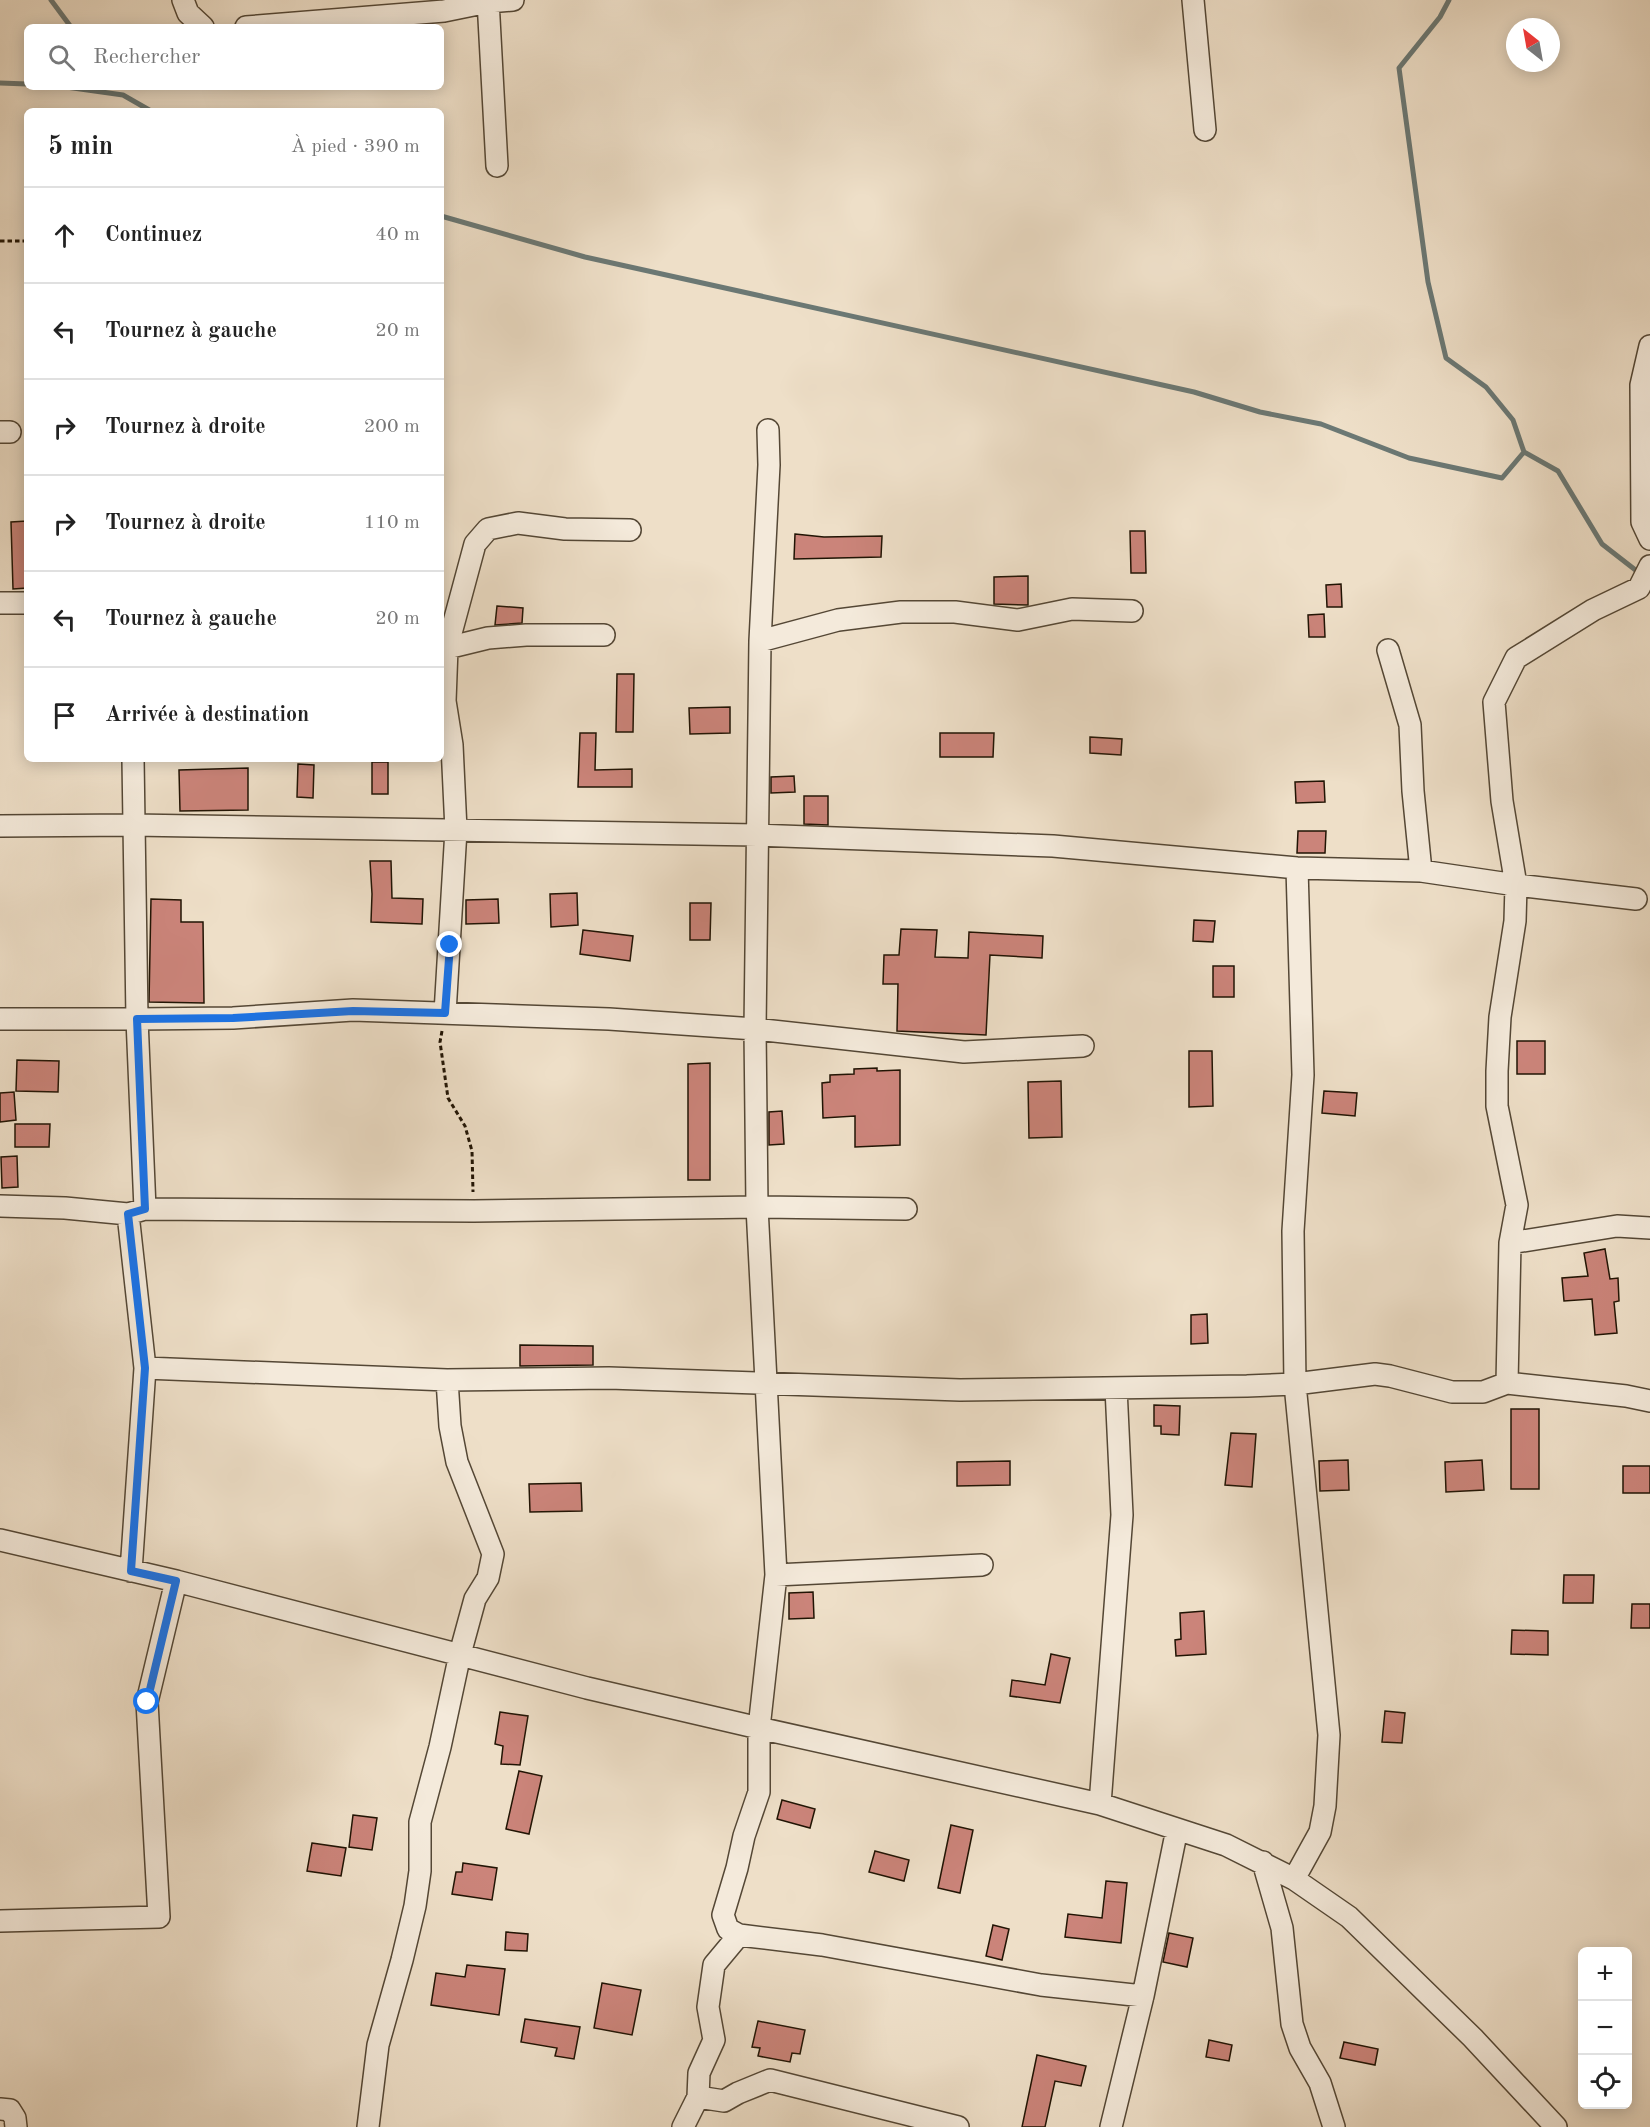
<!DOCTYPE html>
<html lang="fr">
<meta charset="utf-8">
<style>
:root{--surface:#fff;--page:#f2f2f2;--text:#222;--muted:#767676;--line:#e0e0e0}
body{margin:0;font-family:"Old Standard TT",serif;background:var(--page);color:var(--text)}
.controls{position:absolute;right:18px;bottom:18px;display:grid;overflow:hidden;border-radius:9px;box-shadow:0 3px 15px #0003}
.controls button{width:54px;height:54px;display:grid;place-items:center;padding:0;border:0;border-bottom:2px solid var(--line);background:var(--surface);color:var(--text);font:30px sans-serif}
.compass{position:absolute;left:1506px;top:18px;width:54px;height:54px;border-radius:50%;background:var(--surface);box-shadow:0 3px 15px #0003;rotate:329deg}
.stop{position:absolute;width:18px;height:18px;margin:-14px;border:4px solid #1a73e8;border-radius:50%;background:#fff}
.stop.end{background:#1a73e8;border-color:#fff;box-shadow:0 2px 6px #0008}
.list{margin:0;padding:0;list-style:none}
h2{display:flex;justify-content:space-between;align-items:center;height:78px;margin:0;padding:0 24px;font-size:26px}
h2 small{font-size:20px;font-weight:400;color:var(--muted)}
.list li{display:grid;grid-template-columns:39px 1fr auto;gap:18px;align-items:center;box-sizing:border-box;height:96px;padding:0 24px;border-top:2px solid var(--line)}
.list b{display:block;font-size:22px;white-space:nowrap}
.list em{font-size:20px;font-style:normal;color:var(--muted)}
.icon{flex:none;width:33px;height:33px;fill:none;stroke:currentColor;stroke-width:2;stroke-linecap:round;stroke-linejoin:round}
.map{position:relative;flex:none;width:1650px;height:2127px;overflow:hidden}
.search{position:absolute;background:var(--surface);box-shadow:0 3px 15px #0003;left:24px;top:24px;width:420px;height:66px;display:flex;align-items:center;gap:15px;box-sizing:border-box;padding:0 21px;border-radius:9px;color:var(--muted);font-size:22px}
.panel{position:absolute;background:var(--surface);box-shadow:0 3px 15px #0003;left:24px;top:108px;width:420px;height:654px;border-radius:9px}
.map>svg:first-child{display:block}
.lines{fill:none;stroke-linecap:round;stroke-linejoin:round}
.stream{stroke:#6b7874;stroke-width:5}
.building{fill:#cb847a;stroke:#211404;stroke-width:1.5}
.minor-casing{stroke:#544735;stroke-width:24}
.path{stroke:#211404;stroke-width:3;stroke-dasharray:4.5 3;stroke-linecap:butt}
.minor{stroke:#f4eadb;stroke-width:21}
.route{stroke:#1a73e8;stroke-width:8}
</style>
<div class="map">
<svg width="1650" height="2127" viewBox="0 0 1650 2127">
<rect width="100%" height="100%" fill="#eedfc8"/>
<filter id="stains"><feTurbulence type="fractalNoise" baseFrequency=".00333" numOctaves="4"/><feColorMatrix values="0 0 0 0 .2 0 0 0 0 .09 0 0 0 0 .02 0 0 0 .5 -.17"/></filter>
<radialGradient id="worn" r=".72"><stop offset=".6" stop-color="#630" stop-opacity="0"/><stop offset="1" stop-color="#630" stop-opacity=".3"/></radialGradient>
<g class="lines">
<path class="stream" d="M51 0 71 27
M1449 0 1440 17 1399 68 1428 282 1446 358 1486 387 1513 420 1524 452
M0 83 27 84
M66 87 123 95 151 111
M441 216 585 257 1194 392 1260 412 1321 424 1409 458 1502 478 1524 452 1558 471 1602 544 1638 572"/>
</g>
<path class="building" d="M27 521V588L13 589 11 522Z
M1130 531H1145L1146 573H1131Z
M795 534 824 537 882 536 881 557 794 559Z
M1028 576V605L994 604V577Z
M1341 584 1342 607H1327L1326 585Z
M497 606 523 608 522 623 495 625Z
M1324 614 1325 637H1309L1308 615Z
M617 674H634L633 732H616Z
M730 707V733L690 734 689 708Z
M580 733H596L595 770 632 769V787H578Z
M940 733H994L993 757H940Z
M1090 737 1122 739 1121 755 1090 753Z
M372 762H388V794H372Z
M298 764 314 765 313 798 297 797Z
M248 768V810L180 811 179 770Z
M794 776 795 792 771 793V777Z
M1324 781 1325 802 1296 803 1295 782Z
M804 796H828V825L804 824Z
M1298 831H1326L1325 853H1297Z
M370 861H391L392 898 423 899 422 924 371 922 372 894Z
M577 893 578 925 551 927 550 894Z
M151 899 181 900V922H203L204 1003 149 1002Z
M498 899 499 923 466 924V900Z
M690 903H711L710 940H690Z
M1194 920 1215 921 1213 942 1193 941Z
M901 929 937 930 935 957 968 958 969 932 1043 936 1042 958 990 955 986 1035 897 1031 898 984H883L884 955H899Z
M583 930 633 936 630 961 580 954Z
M1213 966H1234V997H1213Z
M1517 1041H1545V1074H1517Z
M1189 1051H1212L1213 1106 1189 1107Z
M17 1060 59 1061 58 1092 16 1091Z
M710 1063V1180H688V1064Z
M877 1068V1071L900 1070V1145L855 1147V1116L823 1118 822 1083 830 1082V1075L854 1074V1069Z
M1061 1081 1062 1137 1029 1138 1028 1082Z
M1324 1091 1357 1093 1355 1116 1322 1113Z
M14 1092 16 1120 0 1122V1093Z
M782 1111 784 1144 769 1145V1112Z
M15 1124H50L49 1147H15Z
M17 1156 18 1187 2 1188 1 1157Z
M1605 1249 1610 1279 1618 1278 1619 1301 1614 1302 1617 1333 1595 1335 1592 1299 1564 1301 1562 1278 1588 1276 1584 1253Z
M1207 1314 1208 1343 1191 1344V1315Z
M520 1345 593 1346V1365L520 1366Z
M1154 1405 1180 1406 1179 1435 1161 1434V1426H1154Z
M1511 1409H1539V1489H1511Z
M1231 1433 1256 1434 1252 1487 1225 1485Z
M1348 1460 1349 1490 1320 1491 1319 1461Z
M1482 1460 1484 1490 1446 1492 1445 1462Z
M1010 1461V1485L957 1486V1462Z
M1623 1466H1650V1493H1623Z
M581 1483 582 1511 530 1512 529 1484Z
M1564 1575H1594L1593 1603H1563Z
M813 1592 814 1618 789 1619V1593Z
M1632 1604H1650V1628H1631Z
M1204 1611 1206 1654 1176 1656 1175 1640 1181 1639 1180 1613Z
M1512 1630 1548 1631V1655L1511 1654Z
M1051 1654 1070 1658 1060 1703 1010 1696 1012 1680 1045 1685Z
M1385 1711 1405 1713 1402 1743 1382 1742Z
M500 1712 528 1716 520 1765 501 1764 503 1746 495 1744Z
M519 1771 542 1776 529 1834 506 1829Z
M782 1800 815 1809 810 1828 777 1819Z
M353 1815 377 1818 372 1850 349 1847Z
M951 1825 973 1830 960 1893 938 1888Z
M312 1843 346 1848 341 1876 307 1871Z
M875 1851 909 1860 904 1881 869 1872Z
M463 1863 497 1868 492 1900 452 1894 456 1872H462Z
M1106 1881 1127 1883 1121 1943 1065 1937 1068 1914 1102 1918Z
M993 1925 1009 1929 1002 1960 986 1956Z
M506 1932 528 1934 527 1951 505 1950Z
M1169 1933 1193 1938 1187 1967 1163 1962Z
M467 1965 505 1969 499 2015 431 2005 436 1973 465 1977Z
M602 1983 641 1990 632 2035 594 2028Z
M525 2019 580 2027 574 2059 555 2056 557 2048 521 2042Z
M758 2021 805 2030 800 2054 792 2053 790 2062 758 2056 760 2048 752 2047Z
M1209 2040 1232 2045 1229 2061 1206 2057Z
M1344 2042 1378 2049 1375 2065 1340 2058Z
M1037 2055 1086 2066 1081 2086 1055 2081 1045 2127H1022Z"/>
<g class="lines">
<defs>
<path id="minor" d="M183 0 188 13 203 27
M488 0 497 166
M1193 0 1205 130
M246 27 444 11 488 2 513 0
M1650 346 1641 385 1642 522 1650 539
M768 430 769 465 760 641 755 1029 757 1207 776 1575 759 1728V1792L744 1836 737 1868 723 1915 728 1929 739 1935 822 1945 1041 1985 1143 1996
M0 432H10
M0 603H27
M604 635H526L488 638 447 648 475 544 488 529 518 523 565 529 630 530
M760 641 838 620 901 612H955L1018 620 1072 609 1132 611
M441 647 447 648 445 701 452 745 456 830 445 1013
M1388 650 1410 725 1413 791 1421 871
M133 759 137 1019 233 1018 353 1010 609 1019 755 1029 964 1052 1083 1046
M0 826 133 825 757 835 1053 846 1297 868 1421 871 1516 885 1515 921 1500 1017 1497 1071V1106L1517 1205 1510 1243 1507 1383
M1636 899 1516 885 1502 801 1494 702 1516 658 1593 610 1639 588 1650 566
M0 1019H137L145 1209
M0 1206 65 1208 128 1214 145 1209 474 1211 757 1207 906 1209
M128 1214 145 1368 131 1571
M1510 1243 1617 1226 1650 1228
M145 1368 447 1380 609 1378 960 1390 1247 1386 1295 1384 1375 1374 1390 1376 1452 1392H1483L1507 1383 1626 1396 1650 1401
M0 1540 176 1581 587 1688 759 1728 1100 1804 1226 1845 1294 1879 1349 1917 1473 2038 1556 2127
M776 1575 982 1565
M1100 1804 1122 1515 1116 1388
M1263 1862 1282 1928 1292 2024 1300 2048 1320 2083 1334 2127
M1294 1879 1320 1832 1325 1806 1329 1735 1295 1384 1293 1231 1303 1075 1297 868
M0 1921 159 1917 147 1702 176 1581
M698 2097 724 2101 738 2093 770 2080 958 2127
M0 2109 10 2110 15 2118 16 2127
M368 2127 378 2045 402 1960 415 1906 420 1871V1822L440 1747 460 1654 475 1599 488 1578 493 1554 457 1462 450 1426 447 1380
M683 2127 698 2097 699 2073 714 2040 708 2007 714 1965 739 1935
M1111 2127 1143 1996 1177 1829"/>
</defs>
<use href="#minor" class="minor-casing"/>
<path class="path" d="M0 241H27
M442 1031 440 1042 448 1098 465 1126 472 1151 473 1192"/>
<use href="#minor" class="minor"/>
</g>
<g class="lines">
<path class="route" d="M147 1702 176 1581 131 1571 145 1368 128 1214 145 1209 137 1019 233 1018 353 1011 445 1013 450 945"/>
</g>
<rect width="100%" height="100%" filter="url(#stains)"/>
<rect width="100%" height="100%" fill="url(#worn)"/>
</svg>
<div class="controls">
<button>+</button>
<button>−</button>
<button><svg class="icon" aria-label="locate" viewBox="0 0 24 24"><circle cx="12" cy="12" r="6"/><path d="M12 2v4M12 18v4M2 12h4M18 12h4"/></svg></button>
</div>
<svg class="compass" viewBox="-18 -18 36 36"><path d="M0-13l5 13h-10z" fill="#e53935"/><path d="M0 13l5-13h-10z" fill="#767676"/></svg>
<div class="stop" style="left:147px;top:1702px"></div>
<div class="stop end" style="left:450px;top:945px"></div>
<div class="search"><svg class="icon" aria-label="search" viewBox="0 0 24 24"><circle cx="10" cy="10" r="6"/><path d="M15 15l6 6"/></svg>Rechercher</div>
<section class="panel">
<h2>5 min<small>À pied · 390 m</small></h2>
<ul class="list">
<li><svg class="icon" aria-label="ahead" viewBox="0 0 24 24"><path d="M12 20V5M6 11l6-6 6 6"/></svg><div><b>Continuez</b></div><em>40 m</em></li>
<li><svg class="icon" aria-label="left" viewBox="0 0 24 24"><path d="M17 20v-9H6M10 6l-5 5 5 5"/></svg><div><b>Tournez à gauche</b></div><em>20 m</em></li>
<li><svg class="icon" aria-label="right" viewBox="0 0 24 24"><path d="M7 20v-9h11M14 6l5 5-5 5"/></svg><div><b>Tournez à droite</b></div><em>200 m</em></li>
<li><svg class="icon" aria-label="right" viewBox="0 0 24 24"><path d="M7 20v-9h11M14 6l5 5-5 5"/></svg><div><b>Tournez à droite</b></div><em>110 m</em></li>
<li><svg class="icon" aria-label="left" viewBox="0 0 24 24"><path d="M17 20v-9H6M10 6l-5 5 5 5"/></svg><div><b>Tournez à gauche</b></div><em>20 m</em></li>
<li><svg class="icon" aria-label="arrive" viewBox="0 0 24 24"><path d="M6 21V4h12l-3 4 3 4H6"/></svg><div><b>Arrivée à destination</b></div></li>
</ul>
</section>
</div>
